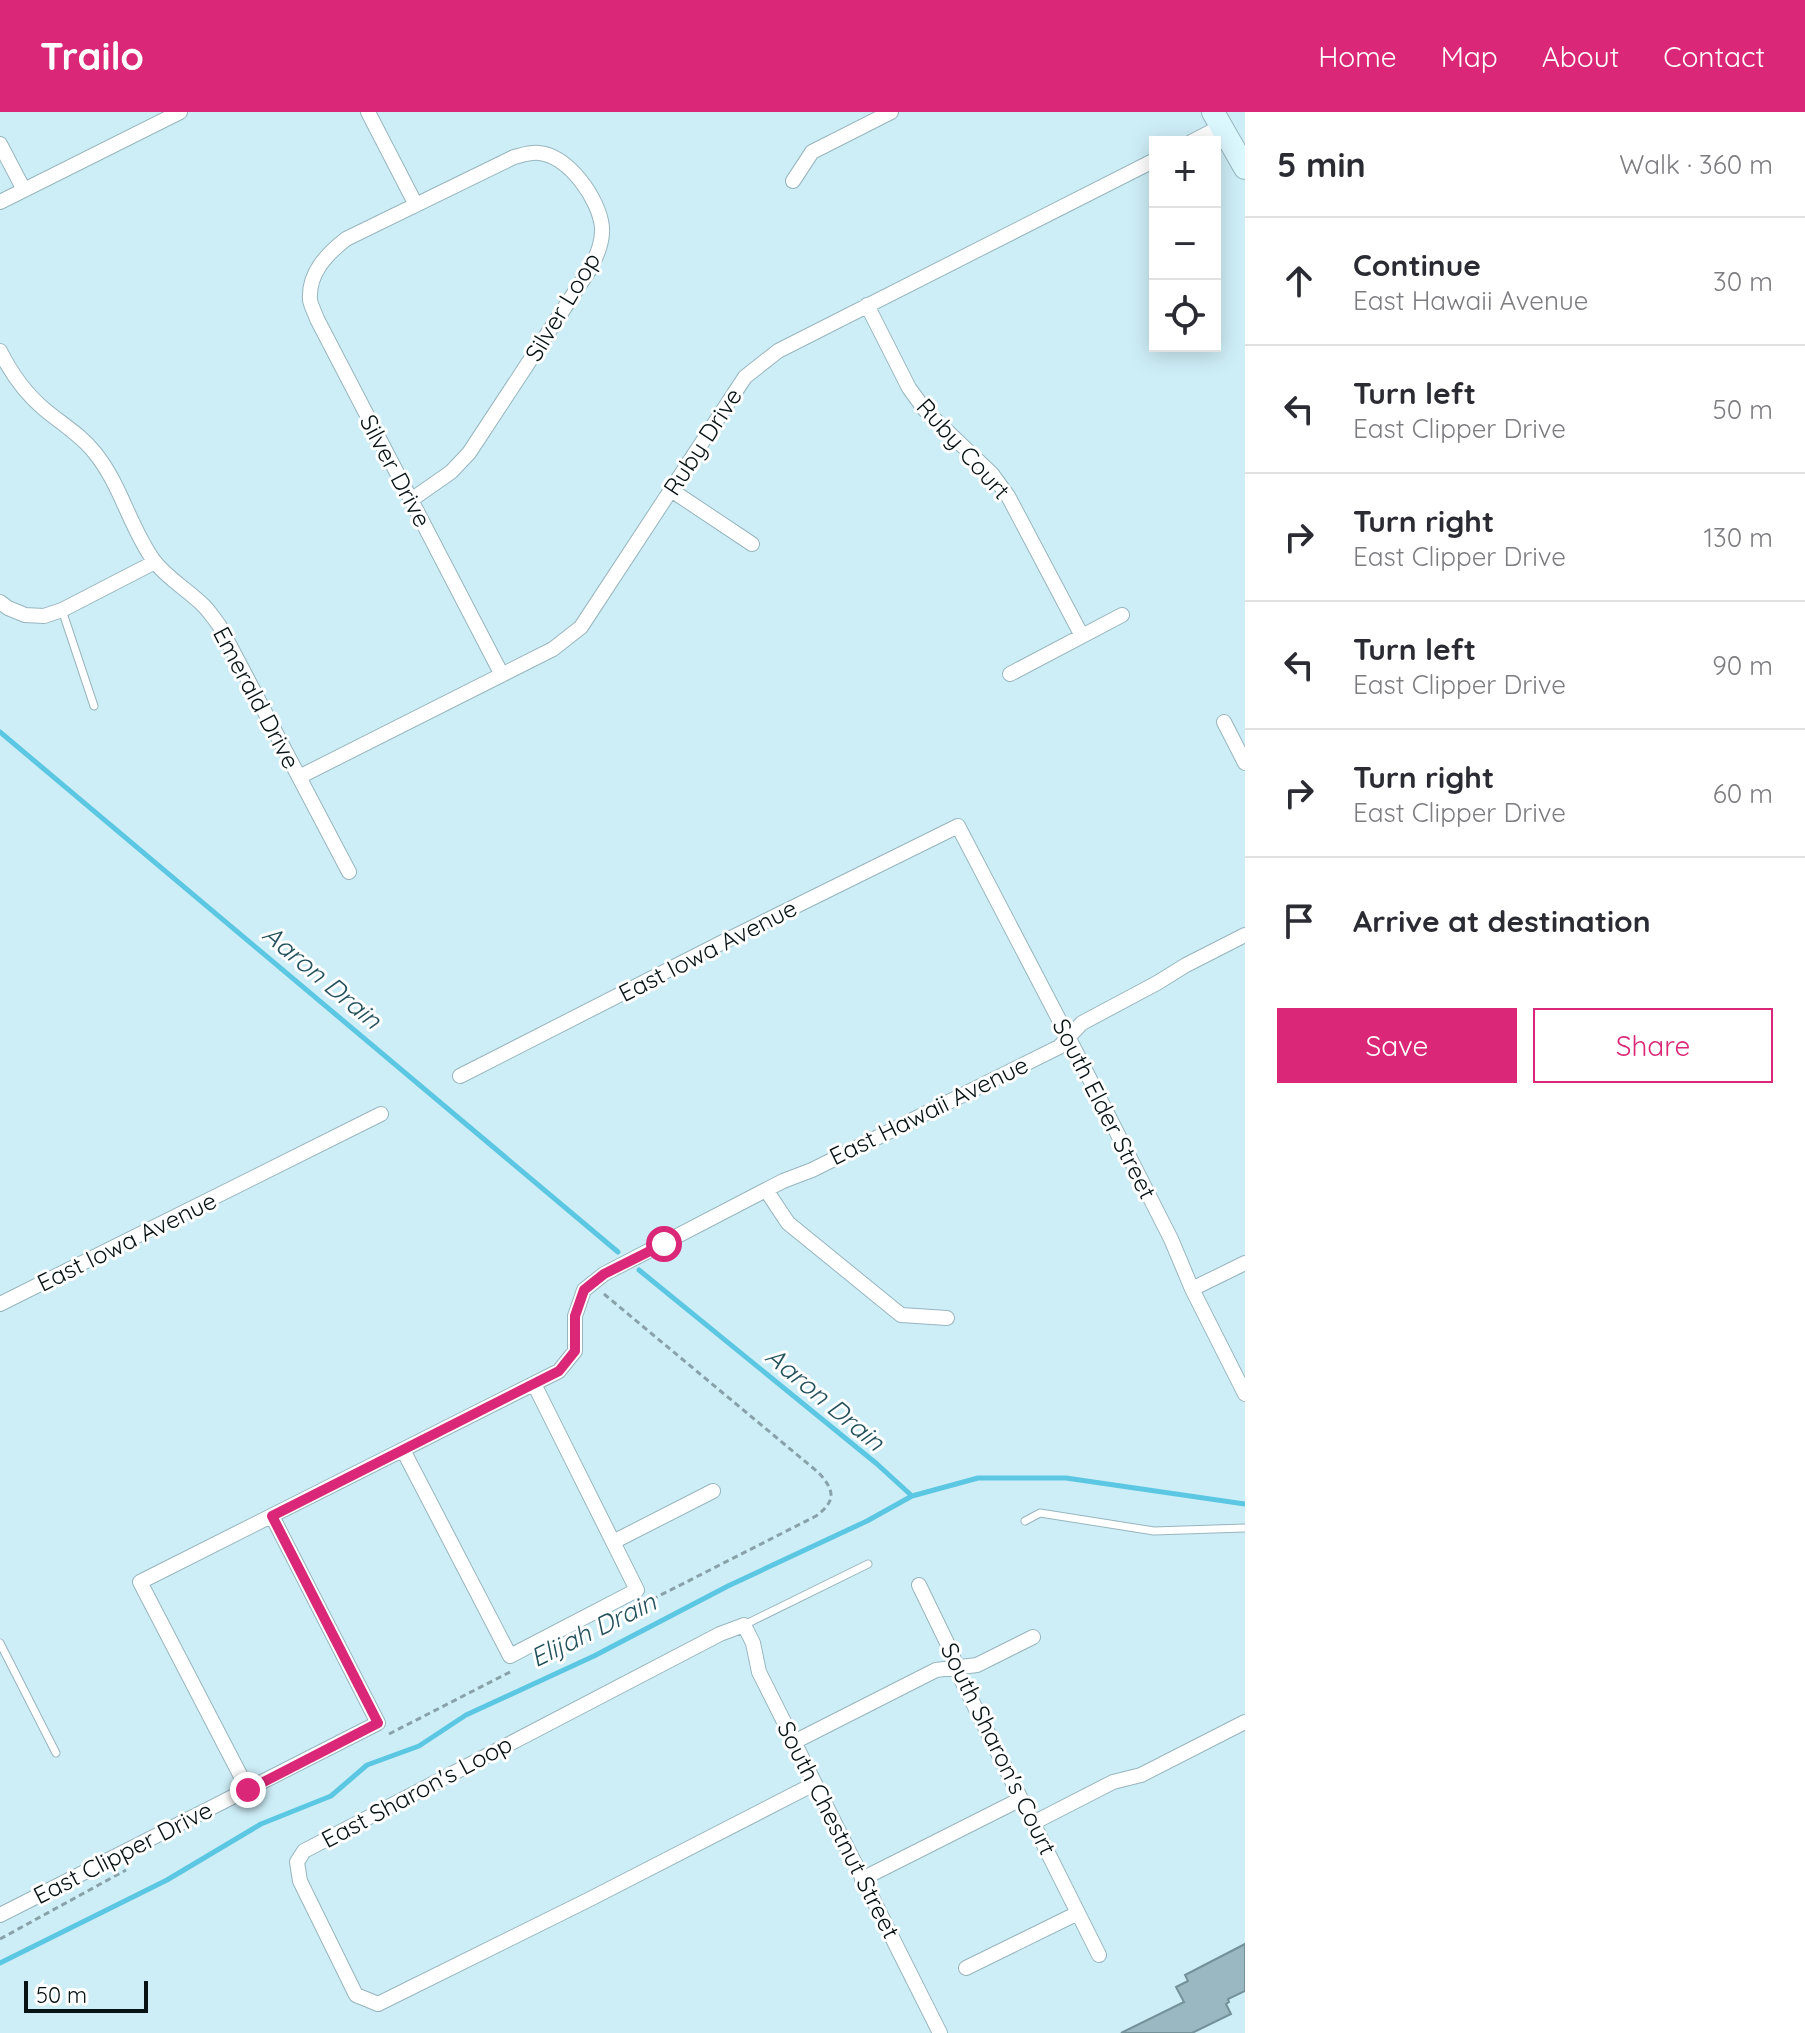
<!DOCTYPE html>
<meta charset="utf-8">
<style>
:root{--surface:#fff;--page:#f7f7f7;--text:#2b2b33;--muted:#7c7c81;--line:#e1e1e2;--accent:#db2777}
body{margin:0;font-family:Quicksand,sans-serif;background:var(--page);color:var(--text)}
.controls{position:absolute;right:24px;top:24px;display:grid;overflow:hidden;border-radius:0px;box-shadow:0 4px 20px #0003}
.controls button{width:72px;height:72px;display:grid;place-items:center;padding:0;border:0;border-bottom:2px solid var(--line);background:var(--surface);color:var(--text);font:40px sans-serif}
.scale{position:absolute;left:24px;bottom:20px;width:124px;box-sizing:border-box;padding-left:8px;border:4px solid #071215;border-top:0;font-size:22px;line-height:28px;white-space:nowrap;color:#071215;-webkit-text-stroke:6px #fff;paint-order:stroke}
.stop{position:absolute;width:24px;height:24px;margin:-18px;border:6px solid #db2777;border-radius:50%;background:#fff}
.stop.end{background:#db2777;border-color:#fff;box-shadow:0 2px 8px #0008}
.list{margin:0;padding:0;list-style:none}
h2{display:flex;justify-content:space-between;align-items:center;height:104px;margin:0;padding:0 32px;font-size:34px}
h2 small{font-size:26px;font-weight:400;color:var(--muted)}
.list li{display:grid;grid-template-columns:52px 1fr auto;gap:24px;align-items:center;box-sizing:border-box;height:128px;padding:0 32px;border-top:2px solid var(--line)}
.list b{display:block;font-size:30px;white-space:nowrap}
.list p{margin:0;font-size:26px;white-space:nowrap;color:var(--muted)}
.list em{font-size:26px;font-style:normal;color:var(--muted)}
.actions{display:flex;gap:16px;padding:24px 32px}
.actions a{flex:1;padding:18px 0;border:2px solid var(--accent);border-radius:0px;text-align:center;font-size:28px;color:var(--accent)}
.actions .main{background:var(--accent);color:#fff}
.icon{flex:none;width:44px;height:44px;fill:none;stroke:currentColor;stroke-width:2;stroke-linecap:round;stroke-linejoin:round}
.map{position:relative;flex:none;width:1245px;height:1921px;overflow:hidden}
header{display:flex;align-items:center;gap:48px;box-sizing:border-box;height:112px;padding:0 40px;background:var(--accent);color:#fff}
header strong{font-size:38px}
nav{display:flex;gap:44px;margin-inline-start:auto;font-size:28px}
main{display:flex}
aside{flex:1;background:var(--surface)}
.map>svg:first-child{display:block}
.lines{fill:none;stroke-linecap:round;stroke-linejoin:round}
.stream{stroke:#5cc7e2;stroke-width:5}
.building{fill:#9ab8c1;stroke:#749199;stroke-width:2}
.lane-casing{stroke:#97b5be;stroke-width:9}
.street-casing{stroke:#97b5be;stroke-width:16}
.secondary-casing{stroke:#97b5be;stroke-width:24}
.path{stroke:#89a2a9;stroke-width:3;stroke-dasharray:6 4;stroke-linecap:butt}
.lane{stroke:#fff;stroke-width:7}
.street{stroke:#fff;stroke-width:14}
.secondary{stroke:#dcf8ff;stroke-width:22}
.route{stroke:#db2777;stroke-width:10}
.labels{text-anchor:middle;stroke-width:6;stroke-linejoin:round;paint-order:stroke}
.street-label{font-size:24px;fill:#071215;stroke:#fff}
.water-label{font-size:26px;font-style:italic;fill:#23515d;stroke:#fff}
</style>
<header>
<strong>Trailo</strong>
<nav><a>Home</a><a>Map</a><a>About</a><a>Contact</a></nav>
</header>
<main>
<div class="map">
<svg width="1245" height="1921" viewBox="0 0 1245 1921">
<rect width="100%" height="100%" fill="#ceeef7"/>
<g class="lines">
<path class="stream" d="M0 620 618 1140
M639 1158 877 1352 912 1384
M0 1851 167 1768 261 1712 331 1684 367 1653 419 1634 466 1603 594 1544 728 1474 867 1409 912 1384 978 1366H1066L1245 1392"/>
</g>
<path class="building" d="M1245 1832V1879L1228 1887 1229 1890 1226 1892 1231 1902 1192 1921H1121L1184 1890 1176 1875 1188 1869 1185 1863Z"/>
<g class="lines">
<defs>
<path id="lane" d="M62 498 94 594
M1025 1409 1040 1401 1154 1419 1245 1416
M744 1513 868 1452
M0 1531 56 1641"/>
<path id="street" d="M368 0 416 93
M1191 30 1220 15
M0 32 24 78
M793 69 812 40 891 0
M0 90 180 0
M867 193 909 276 925 298 992 362 1008 384 1082 524
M0 239C11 261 25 281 44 297 62 312 81 323 95 341 121 373 130 416 154 449 168 467 188 478 204 494 210 500 214 507 219 513L349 760
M671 378 752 432
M411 388 451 360 469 341 590 157C597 143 603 130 602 115 599 87 569 44 539 41 531 40 522 43 514 45L346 127C327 142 308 161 310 188 311 194 315 201 317 207L502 563
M0 490 8 496 25 503 44 504 62 498 155 450
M1010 562 1122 503
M1224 610 1245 651
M299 665 553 537 581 515 745 265 778 239 1155 48
M460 964 723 830 958 714 1078 944 1171 1127 1192 1177 1245 1282
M766 1078 788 1111 901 1203 947 1206
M1192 1177 1245 1151
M0 1192 381 1002
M403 1338 510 1544 637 1478 534 1272
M613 1430 713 1379
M919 1473 950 1537 962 1569 1099 1843
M794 1630 936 1558 977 1553 1033 1525
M814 1672 588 1788 378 1892 356 1883 300 1769 297 1750 304 1739 720 1522 744 1513 753 1531 759 1560 940 1921
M248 1678 140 1470 559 1259 575 1239V1204L584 1178 604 1162 783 1069 812 1058 1059 935 1082 911 1157 871 1186 853 1245 823
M1033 1711 1113 1670 1141 1663 1245 1610
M862 1767 1021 1687
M0 1803 378 1611 272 1404
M966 1856 1078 1801"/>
<path id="secondary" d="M1213 0 1245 56"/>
</defs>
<use href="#lane" class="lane-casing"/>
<use href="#street" class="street-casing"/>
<use href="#secondary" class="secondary-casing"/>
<path class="path" d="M604 1182 819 1361C835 1379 836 1389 816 1404L649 1489
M389 1622 510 1560
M0 1827 126 1758"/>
<use href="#lane" class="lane"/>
<use href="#street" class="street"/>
<use href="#secondary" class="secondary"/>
</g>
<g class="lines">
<path class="route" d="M248 1678 378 1611 272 1404 559 1259 575 1239V1204L584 1178 604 1162 664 1132"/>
</g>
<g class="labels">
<g class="street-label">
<text transform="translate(563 195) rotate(-59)" y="8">Silver Loop</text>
<text transform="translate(703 330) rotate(-57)" y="8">Ruby Drive</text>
<text transform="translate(963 337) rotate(48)" y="8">Ruby Court</text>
<text transform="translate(395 359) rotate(62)" y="8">Silver Drive</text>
<text transform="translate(256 586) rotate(62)" y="8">Emerald Drive</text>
<text transform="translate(708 839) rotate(-27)" y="8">East Iowa Avenue</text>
<text transform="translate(1104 997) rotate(63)" y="8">South Elder Street</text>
<text transform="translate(929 999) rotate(-26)" y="8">East Hawaii Avenue</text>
<text transform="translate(127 1130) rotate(-26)" y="8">East Iowa Avenue</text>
<text transform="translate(998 1637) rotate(64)" y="8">South Sharon's Court</text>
<text transform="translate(417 1680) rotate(-28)" y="8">East Sharon's Loop</text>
<text transform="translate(838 1718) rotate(63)" y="8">South Chestnut Street</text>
<text transform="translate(123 1741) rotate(-27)" y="8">East Clipper Drive</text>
</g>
<g class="water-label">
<text transform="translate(322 865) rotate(40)" y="9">Aaron Drain</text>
<text transform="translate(825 1287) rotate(40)" y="9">Aaron Drain</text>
<text transform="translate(593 1518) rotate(-26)" y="9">Elijah Drain</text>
</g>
</g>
</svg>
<div class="controls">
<button>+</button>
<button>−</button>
<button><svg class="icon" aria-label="locate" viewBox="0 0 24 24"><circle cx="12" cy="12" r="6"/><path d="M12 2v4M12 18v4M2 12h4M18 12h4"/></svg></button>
</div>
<div class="scale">50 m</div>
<div class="stop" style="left:664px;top:1132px"></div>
<div class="stop end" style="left:248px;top:1678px"></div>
</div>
<aside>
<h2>5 min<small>Walk · 360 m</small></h2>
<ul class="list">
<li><svg class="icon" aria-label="ahead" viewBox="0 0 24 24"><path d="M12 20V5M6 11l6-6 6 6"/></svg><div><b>Continue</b><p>East Hawaii Avenue</p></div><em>30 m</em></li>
<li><svg class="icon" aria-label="left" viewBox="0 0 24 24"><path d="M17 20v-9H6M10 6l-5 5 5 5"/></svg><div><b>Turn left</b><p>East Clipper Drive</p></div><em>50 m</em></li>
<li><svg class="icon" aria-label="right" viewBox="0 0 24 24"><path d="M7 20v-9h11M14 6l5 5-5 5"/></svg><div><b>Turn right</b><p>East Clipper Drive</p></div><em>130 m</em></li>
<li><svg class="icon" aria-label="left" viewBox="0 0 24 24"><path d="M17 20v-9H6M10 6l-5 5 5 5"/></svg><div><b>Turn left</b><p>East Clipper Drive</p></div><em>90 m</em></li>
<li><svg class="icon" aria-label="right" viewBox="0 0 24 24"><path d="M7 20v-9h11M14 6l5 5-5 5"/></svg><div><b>Turn right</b><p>East Clipper Drive</p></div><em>60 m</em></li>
<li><svg class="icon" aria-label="arrive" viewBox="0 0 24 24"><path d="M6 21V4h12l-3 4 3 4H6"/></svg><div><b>Arrive at destination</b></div></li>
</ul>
<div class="actions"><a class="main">Save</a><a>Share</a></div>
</aside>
</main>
